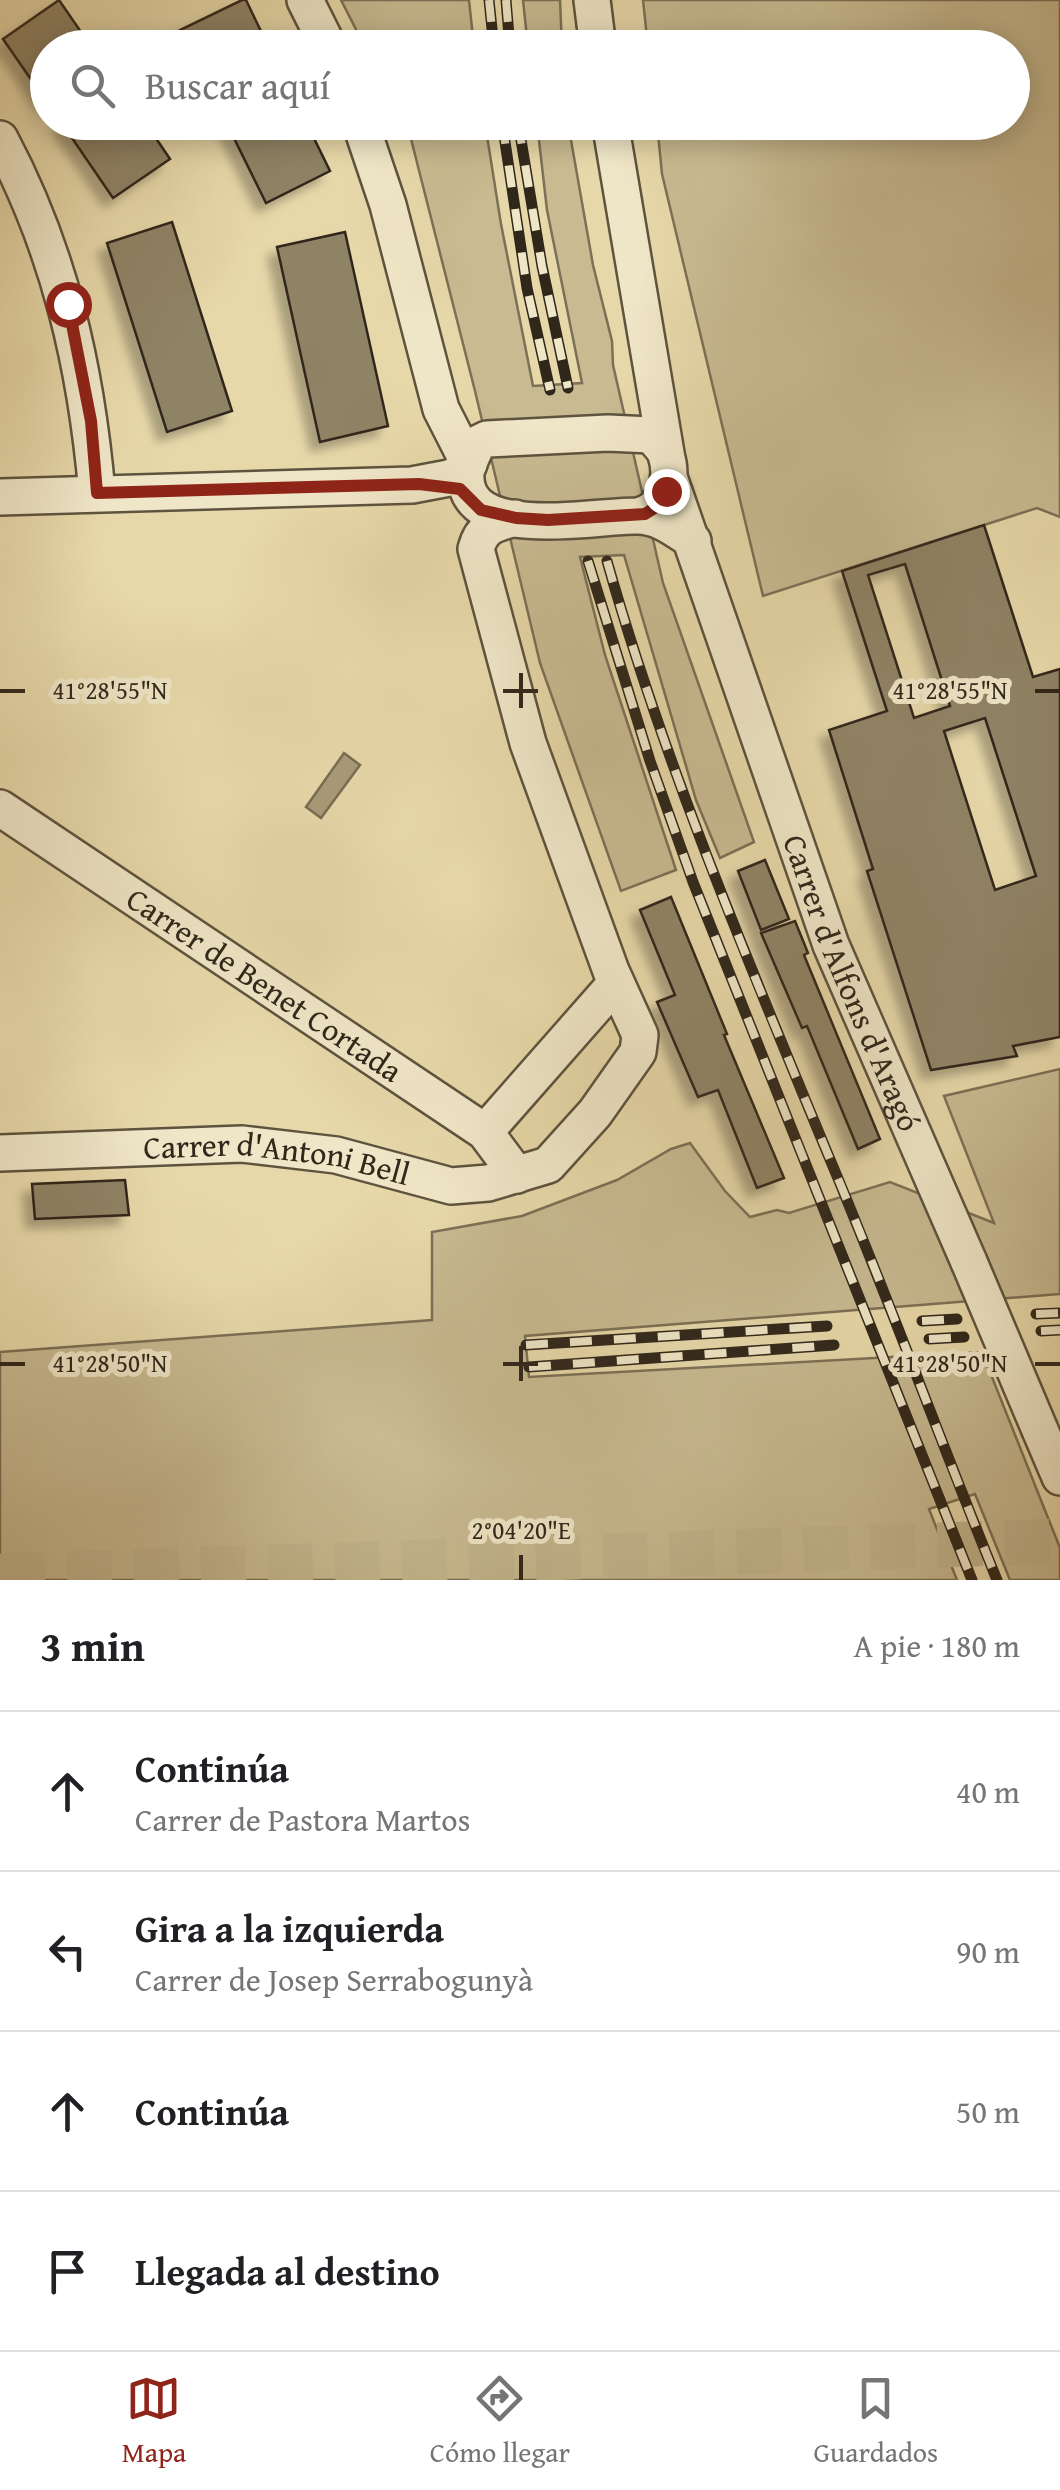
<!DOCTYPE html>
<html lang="es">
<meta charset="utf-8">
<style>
:root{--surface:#fff;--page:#f2f2f2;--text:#202124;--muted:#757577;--line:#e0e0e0;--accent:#8f2418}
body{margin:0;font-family:"Gentium Book Plus",serif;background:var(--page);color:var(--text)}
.stop{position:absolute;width:30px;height:30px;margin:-22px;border:8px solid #8f2418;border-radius:50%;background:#fff}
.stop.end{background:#8f2418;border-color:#fff;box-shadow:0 2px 10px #0008}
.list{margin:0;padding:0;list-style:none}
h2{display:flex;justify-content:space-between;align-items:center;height:130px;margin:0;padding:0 40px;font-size:42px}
h2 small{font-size:32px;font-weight:400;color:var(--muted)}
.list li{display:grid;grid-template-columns:65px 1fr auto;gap:30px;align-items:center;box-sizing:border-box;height:160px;padding:0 40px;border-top:2px solid var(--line)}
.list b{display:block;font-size:38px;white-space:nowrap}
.list p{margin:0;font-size:32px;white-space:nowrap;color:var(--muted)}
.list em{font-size:32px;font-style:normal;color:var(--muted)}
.icon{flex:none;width:55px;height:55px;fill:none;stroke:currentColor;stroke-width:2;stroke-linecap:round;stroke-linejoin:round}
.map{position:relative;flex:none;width:1060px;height:1580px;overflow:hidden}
.search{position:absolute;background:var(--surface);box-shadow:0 5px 25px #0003;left:30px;right:30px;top:30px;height:110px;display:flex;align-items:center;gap:25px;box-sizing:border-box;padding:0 35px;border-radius:55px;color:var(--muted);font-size:38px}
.sheet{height:770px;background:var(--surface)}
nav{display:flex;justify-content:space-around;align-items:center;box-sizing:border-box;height:140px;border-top:2px solid var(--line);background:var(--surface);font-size:28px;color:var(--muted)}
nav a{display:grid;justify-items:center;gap:5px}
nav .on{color:var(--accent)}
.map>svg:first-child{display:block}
.green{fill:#c8ba91;stroke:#7c7056;stroke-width:2.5}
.water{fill:#a99c79;stroke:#796d53;stroke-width:2.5}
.building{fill:#8f8365;stroke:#30271b;stroke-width:2.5;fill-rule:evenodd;filter:url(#shadow)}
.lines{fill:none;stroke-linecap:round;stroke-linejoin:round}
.major-tunnel{stroke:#c2b58d;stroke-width:45;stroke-dasharray:45 22;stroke-linecap:butt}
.minor-casing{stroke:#5e533e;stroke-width:40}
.minor{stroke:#efe6c7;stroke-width:35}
.rail-casing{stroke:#30271b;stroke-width:11}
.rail{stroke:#efe6c7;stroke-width:8;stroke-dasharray:22;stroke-linecap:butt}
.minor-bridge-casing{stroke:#5e533e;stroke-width:40;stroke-linecap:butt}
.minor-bridge{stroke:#efe6c7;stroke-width:35}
.route{stroke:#8f2418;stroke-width:12}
.ticks{fill:none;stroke:#30271b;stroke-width:4}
.labels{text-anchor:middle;stroke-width:10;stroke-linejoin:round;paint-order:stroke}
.street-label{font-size:32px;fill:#30271b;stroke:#efe6c7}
.ticks-label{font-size:25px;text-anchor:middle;fill:#30271b;stroke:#efe6c7;stroke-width:10;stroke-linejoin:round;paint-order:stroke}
</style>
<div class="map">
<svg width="1060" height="1580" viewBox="0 0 1060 1580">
<defs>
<filter id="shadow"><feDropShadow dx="-9" dy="9" stdDeviation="5" flood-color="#0004"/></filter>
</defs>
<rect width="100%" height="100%" fill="#e7d8a9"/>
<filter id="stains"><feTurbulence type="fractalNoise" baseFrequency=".002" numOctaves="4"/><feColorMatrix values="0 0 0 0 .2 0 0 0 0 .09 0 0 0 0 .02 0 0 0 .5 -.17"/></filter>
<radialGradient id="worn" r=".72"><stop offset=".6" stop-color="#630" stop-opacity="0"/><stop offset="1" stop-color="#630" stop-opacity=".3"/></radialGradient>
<path class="green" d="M341 0H469L474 47H365Z
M523 0H560L562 47H528Z
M643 0H1060V517L1037 508 763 596 662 174 657 123 1012 122V48L648 47Z
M403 123H485L501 224 533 386 582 383 547 210 537 123H568L593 265 612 341 613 365 663 583 754 842 720 858 696 800 624 555 580 557 605 655 676 870 621 891 540 663 475 391 410 135Z
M1060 1069V1294L525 1336 529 1377 982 1352 1060 1548V1580H1010L975 1494 929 1509 957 1580H0V1352L432 1320V1232L522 1216 617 1180 671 1149 690 1143 725 1191 750 1217 777 1210 789 1213 890 1182 994 1223 944 1096Z"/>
<path class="water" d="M344 753 360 765 321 818 306 807Z"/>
<path class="building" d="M59 0 92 48H48V104L3 39Z
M242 0H246L269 48H189L180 30Z
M61 122H145L170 159 113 198Z
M226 122H306L330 171 266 203Z
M172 222 232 411 167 432 107 243Z
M345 232 388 426 320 442 277 247Z
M984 525 1033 677 1060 669V1037L1013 1046 1017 1056 931 1070 867 871 873 869 829 730 887 711 842 571ZM905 564 950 706 914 718 868 575ZM985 718 1036 876 995 890 944 731Z
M765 860 789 919 761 930 738 871Z
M671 897 727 1034 724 1035 784 1178 757 1188 718 1090 698 1097 657 1002 675 995 640 910Z
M795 921 808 953 804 955 880 1139 858 1149 807 1026 802 1028 761 933Z
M125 1180 129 1215 35 1219 32 1184Z"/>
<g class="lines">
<path class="major-tunnel" d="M0 1576 1060 1541"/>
<defs>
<g id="minor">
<path d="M305 0 329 48"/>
<path d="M592 0 598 48"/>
<path d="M360 122 388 205 441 409 469 464"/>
<path d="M610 122 666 453"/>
<path d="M0 139C60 252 86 367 97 493"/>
<path id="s1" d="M669 477 831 945 969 1262"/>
<path d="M0 497 412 485 449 478 466 471"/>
<path d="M638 516C664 511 674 479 666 455 664 448 656 441 651 435L608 433 487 439 477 444C474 453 467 464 466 473 461 544 596 515 637 516 659 516 675 529 693 541"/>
<path id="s2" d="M0 808 485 1132 517 1175"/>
<path d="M485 1132 616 983"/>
<path id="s3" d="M0 1153 242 1144 336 1155 451 1186 488 1183 548 1165 595 1113 638 1052 640 1035 611 971 528 743 476 549C482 526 494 524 515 518"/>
<path d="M1040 1430 1060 1477"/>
</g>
</defs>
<use href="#minor" class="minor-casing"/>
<use href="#minor" class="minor"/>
<defs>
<path id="rail" d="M489 0 494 48
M506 0 510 48
M502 122 527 288 550 390
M518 122 542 266 568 388
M588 561 650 761 693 882 972 1580
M607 561C665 766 748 961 829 1157 888 1297 940 1440 997 1580
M1036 1314 1060 1313
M922 1321 957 1319
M1041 1331 1060 1330
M929 1339 964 1337
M526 1345 827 1326
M529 1367 834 1345"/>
</defs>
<use href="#rail" class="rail-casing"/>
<use href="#rail" class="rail"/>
<defs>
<path id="minor-bridge" d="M969 1262 1040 1430"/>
</defs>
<use href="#minor-bridge" class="minor-bridge-casing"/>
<use href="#minor-bridge" class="minor-bridge"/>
</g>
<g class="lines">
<path class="route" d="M68 304 91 421 97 493 419 484 460 489 481 510 516 518 548 520 645 514 656 507 666 491"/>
</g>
<path class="ticks" d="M521 673V708M0 691H25M503 691H538M1035 691H1060M521 1346V1381M0 1364H25M503 1364H538M1035 1364H1060M521 1555V1580"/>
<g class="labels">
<g class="street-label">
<text dy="11" stroke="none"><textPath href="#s1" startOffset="538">Carrer d'Alfons d'Aragó</textPath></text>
<text dy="11" stroke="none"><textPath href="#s2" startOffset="318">Carrer de Benet Cortada</textPath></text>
<text dy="11" stroke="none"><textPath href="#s3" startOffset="278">Carrer d'Antoni Bell</textPath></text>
</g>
</g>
<g class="ticks-label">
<text x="110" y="699">41°28'55"N</text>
<text x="950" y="699">41°28'55"N</text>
<text x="110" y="1372">41°28'50"N</text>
<text x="950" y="1372">41°28'50"N</text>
<text x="521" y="1539">2°04'20"E</text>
</g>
<rect width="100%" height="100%" filter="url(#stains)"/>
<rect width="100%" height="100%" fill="url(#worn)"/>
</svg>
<div class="stop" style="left:68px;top:304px"></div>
<div class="stop end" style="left:666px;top:491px"></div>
<div class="search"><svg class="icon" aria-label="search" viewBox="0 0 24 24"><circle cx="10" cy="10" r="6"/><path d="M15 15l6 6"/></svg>Buscar aquí</div>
</div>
<section class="sheet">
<h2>3 min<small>A pie · 180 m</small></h2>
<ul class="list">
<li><svg class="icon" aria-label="ahead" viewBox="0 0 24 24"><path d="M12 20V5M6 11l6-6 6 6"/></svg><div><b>Continúa</b><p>Carrer de Pastora Martos</p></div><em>40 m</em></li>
<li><svg class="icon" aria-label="left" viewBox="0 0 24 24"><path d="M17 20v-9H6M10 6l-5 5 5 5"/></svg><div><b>Gira a la izquierda</b><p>Carrer de Josep Serrabogunyà</p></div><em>90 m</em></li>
<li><svg class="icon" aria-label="ahead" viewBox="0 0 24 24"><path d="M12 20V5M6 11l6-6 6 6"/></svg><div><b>Continúa</b></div><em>50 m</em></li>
<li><svg class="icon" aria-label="arrive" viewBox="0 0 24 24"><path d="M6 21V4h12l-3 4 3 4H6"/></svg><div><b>Llegada al destino</b></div></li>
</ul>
</section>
<nav>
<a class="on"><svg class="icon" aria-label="map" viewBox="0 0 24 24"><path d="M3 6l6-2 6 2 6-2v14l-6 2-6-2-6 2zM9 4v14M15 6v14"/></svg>Mapa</a>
<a><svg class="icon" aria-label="directions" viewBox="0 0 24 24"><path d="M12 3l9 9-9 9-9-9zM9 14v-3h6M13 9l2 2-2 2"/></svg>Cómo llegar</a>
<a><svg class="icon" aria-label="saved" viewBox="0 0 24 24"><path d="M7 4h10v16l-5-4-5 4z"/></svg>Guardados</a>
</nav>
